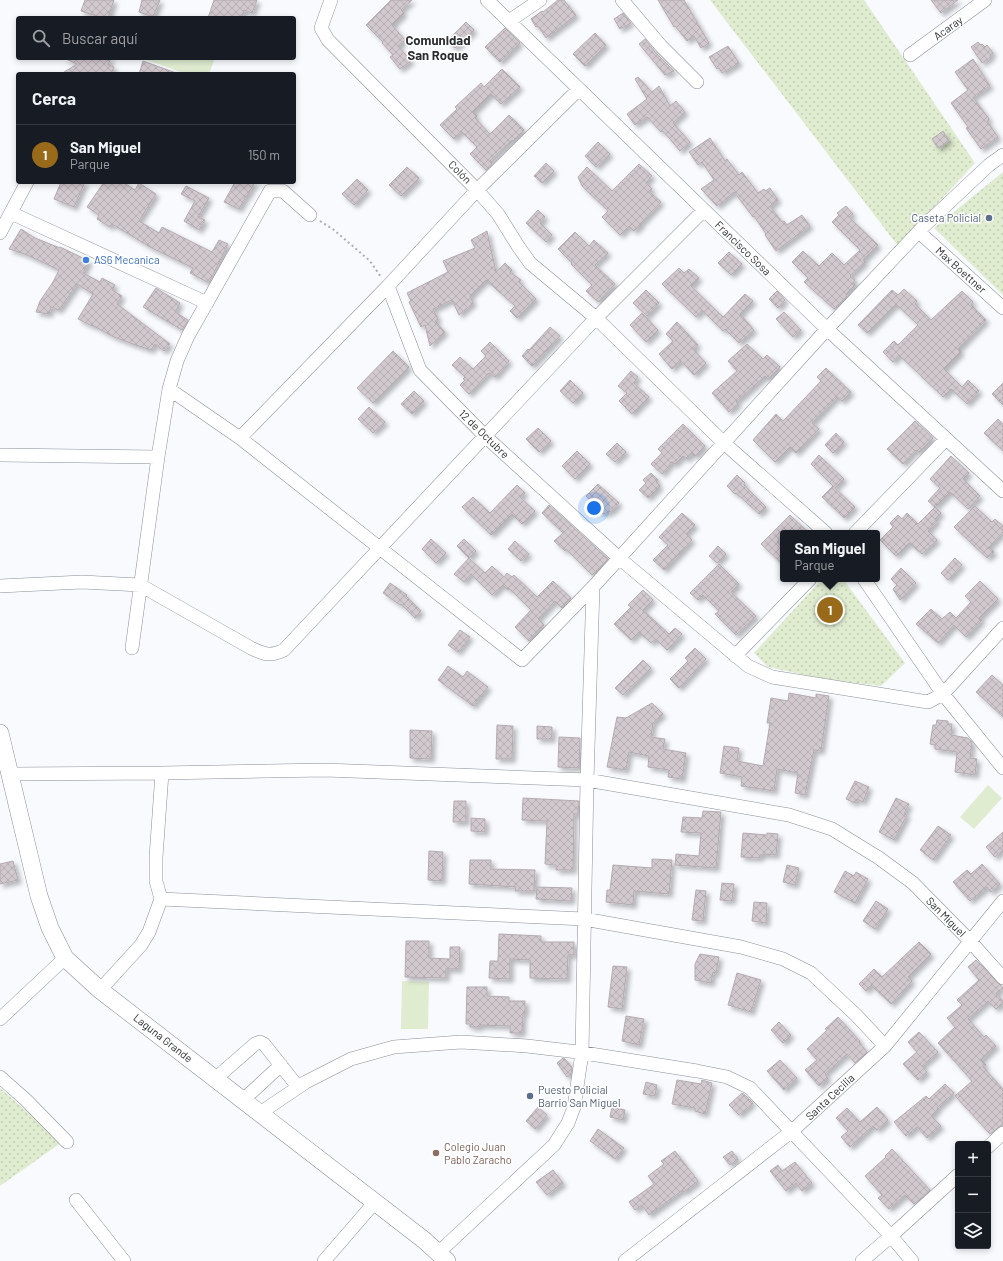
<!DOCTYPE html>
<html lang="es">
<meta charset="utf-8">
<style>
:root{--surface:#171b24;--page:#242831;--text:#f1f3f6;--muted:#9ea1a6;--line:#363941;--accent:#986a1a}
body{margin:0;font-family:Barlow,sans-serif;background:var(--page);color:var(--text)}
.controls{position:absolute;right:12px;bottom:12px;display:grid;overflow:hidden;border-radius:4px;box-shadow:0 2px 6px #0003}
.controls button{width:36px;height:36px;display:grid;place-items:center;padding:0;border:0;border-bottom:1px solid var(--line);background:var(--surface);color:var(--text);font:20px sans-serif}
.you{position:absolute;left:594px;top:508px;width:14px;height:14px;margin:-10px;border:3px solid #fff;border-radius:50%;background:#1a73e8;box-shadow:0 0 0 6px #1a73e833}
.badge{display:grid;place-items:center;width:26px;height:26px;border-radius:50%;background:var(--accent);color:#fff;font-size:13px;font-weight:700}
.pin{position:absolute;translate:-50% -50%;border:2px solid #fff;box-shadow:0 1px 4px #0006}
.popup{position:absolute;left:780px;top:530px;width:100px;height:52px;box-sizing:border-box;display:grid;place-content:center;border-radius:4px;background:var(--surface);filter:drop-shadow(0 1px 3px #0005);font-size:13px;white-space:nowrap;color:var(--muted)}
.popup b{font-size:15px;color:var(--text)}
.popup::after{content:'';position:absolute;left:50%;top:100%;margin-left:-8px;border:8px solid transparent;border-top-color:var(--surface)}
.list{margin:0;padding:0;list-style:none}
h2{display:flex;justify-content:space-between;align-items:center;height:52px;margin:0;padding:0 16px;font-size:17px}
h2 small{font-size:13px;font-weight:400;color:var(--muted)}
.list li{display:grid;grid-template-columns:26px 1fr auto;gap:12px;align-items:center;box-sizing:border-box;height:60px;padding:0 16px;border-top:1px solid var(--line)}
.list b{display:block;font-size:15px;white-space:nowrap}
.list p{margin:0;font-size:13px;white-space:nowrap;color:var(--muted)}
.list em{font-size:13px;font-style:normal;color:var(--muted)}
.icon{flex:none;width:22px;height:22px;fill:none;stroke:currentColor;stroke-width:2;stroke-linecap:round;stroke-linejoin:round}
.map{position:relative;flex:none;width:1003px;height:1261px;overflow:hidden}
.search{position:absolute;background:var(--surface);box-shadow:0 2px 6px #0003;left:16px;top:16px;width:280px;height:44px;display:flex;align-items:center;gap:10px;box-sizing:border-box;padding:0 14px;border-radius:4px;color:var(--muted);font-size:15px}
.panel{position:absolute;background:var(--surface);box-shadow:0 2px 6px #0003;left:16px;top:72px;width:280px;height:112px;border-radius:4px}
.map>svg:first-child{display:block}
.green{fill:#dfecd0}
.park{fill:url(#park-dots)}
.building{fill:url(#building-cross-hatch);stroke:#b4abb0;filter:url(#shadow)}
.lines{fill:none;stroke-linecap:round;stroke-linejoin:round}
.minor-casing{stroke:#8a8f97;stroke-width:14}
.major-casing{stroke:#8a8f97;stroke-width:18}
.path{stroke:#abadb1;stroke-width:2;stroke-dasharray:2 3;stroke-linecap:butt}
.minor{stroke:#fff;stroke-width:13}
.major{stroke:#fff;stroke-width:17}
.service-dot{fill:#5c6f8a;stroke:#fff;stroke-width:1.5}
.shop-dot{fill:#3f7fe0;stroke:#fff;stroke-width:1.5}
.education-dot{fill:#8d6e63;stroke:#fff;stroke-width:1.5}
.labels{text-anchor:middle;stroke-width:3;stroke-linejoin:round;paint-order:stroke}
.street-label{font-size:11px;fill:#2c2e32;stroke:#fff}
.service-label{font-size:11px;fill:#4e5e75;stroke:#fff;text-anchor:end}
.shop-label{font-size:11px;fill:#366cbe;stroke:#fff;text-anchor:start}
.education-label{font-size:11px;fill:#785e54;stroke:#fff;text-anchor:start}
.quarter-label{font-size:13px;font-weight:bold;fill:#2c2e32;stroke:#fff}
</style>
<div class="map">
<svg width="1003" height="1261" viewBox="0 0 1003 1261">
<defs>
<pattern id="park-dots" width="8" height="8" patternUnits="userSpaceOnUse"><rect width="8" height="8" fill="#dfecd0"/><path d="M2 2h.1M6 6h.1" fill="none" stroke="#c0cbb3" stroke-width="1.8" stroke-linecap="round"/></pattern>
<pattern id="building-cross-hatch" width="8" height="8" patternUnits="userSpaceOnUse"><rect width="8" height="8" fill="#d2c9ce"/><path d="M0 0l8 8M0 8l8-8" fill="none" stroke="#b4adb1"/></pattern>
<filter id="shadow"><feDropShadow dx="3.5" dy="3.5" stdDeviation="2" flood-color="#0004"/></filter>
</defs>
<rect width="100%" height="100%" fill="#f8fafe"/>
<path class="green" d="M145 58H215L209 74H187L144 59Z
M988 785 1002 798 974 829 960 817Z
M402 981 429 982 428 1029H401Z"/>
<path class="park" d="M710 0H864L975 163 898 246Z
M1003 172V295L934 228Z
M822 579H843L905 663 881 686 819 678 768 667 754 653Z
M0 1088 62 1142 0 1186Z"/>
<path class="building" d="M85 0H114L108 18H103L81 11Z
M142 0H160L153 17 139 12Z
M214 0H257L252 13 244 10 242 18H208Z
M391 0H412L401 10 404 13 392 25 405 40 398 46 411 61 400 69 390 57 393 55 382 43 383 42 366 25Z
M558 0H564L576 15 546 38 538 26 536 27 531 19 542 11 543 12Z
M658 0H684L709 43 701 48 694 36 687 41 675 26 674 27Z
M931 0H958L941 13Z
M623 13 631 23 620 29 614 19Z
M466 22 474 30 455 48 447 41Z
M505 28 520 43 500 62 485 47Z
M595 33 606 45 585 66 573 54Z
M645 39 655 52 674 71 665 75 639 44Z
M978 42 981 45 982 44 985 47 987 45 993 53 990 55 991 57 982 63 971 47Z
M728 46 739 63 722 73 719 68 717 69 709 57Z
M64 58H111L108 65 114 67 111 74H61L77 64Z
M973 59 990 86 973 97 989 119 987 121 998 137 981 149 966 128 968 127 951 103 968 90 955 72Z
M143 61 176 73V74H139Z
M502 69 520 87 501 104 491 94 473 112 477 116 475 118 490 134 509 115 524 130 513 141 512 140 490 161 492 163 486 170 470 154 477 147 461 131 454 139 440 125 457 109 455 107 481 83 484 87Z
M638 77 652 92 659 86 670 106 676 101 685 112 673 123 690 142 680 151 663 131 661 132 647 117 635 125 627 114 647 99 635 79Z
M943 131 949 141 938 148 932 139Z
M710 138 725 161 727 159 739 175 742 172 758 193 764 189 765 191 770 188 778 200 770 206 782 222 784 221 787 225 802 215 810 226 776 251 765 235 766 234 754 216 753 217 734 192 717 206 701 189 714 180 702 162 698 165 689 152Z
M598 142 610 154 596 167 585 156Z
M546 163 554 171 542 183 534 176Z
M639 164 652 176 646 183 652 189 650 192 661 202 640 224 641 225 634 231 629 226 620 235 602 217 608 211 582 186 578 177 587 167 612 191Z
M407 167 419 178 401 196 389 185Z
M357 179 368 190 354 205 342 194Z
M61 182H85L74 207 54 199Z
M104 182H123L135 190 139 183 156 194 139 221 159 233 162 227 212 252 219 240 228 244 209 283 190 273 193 268 150 247 112 224 110 227 97 219 99 215 87 207Z
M235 182H255L247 196H246L239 209 224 202Z
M186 186 209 198 198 217 205 220 199 230 184 221 195 201 181 194Z
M846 206 853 214 849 217 878 245 863 260 865 262 850 276 855 280 853 283 855 285 846 294 847 296 834 309 804 282 808 278 792 262 803 251 819 266 832 253 844 265 860 250 832 222 839 215 837 213Z
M538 210 545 217 540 223 552 235 546 242 526 223Z
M21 229 35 238 60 248V247L89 261 83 273 100 282 102 278 115 285 112 290 122 296 117 304 170 344 164 351 155 344 151 350 133 344 114 337 92 325V326L78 319 93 294 77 284 59 310 51 307 49 314 36 312 40 301 53 282 59 270 25 254 9 249Z
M487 231 496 272 505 263 512 270 510 272 521 280 519 282 536 299 517 318 510 311 515 306 486 280 470 296 473 303 459 315 452 300 433 309 438 319 435 321 445 332 430 346 425 325 421 327 409 302 411 301 407 293 448 272 443 261 475 248 471 240Z
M575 232 589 246 594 240 608 253 595 265 615 284 598 302 586 291 592 285 571 264 572 263 558 249Z
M729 252 742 264 731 275 718 263Z
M679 268 684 273 689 269 699 278 691 286 723 317 745 294 753 301 740 314 754 330 739 343 725 329 723 331 702 310 696 317 662 284Z
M156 288 180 303 175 312 188 320 182 330 143 307Z
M904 289 917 301 915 304 931 320 962 291 973 302 971 305 986 320 958 349 961 352 944 369 962 387 968 380 979 391 967 404 951 389 943 397 899 355 893 362 883 352 894 341 898 345 918 325 896 304 867 333 858 325 892 290 898 295Z
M646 290 659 303 647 316 633 303Z
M777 291 785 300 778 308 769 299Z
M784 312 801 330 793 337 776 319Z
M642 313 658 330 646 342 630 325Z
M677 322 698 345 693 349 706 363 694 375 681 361 672 369 659 354 673 341 666 334Z
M550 327 560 336 532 366 522 356 528 349 529 350Z
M490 342 509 361 495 377 489 373 469 394 460 385 465 380 463 379 465 377 452 365 460 357 473 369 486 356 481 351Z
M747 344 763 359 767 355 780 367 768 379 765 376 736 402 738 404 729 412 712 393 737 371 728 361Z
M393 351 409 367 373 403 357 388Z
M826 368 851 392 842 401 837 397 812 423 819 429 796 453 790 447 775 462 753 440 776 414 783 421 821 381 817 377Z
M631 371 638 377 634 383 649 397 632 414 619 401 627 393 618 386Z
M570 380 583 393 573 403 560 391Z
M1003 383V405L992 394Z
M414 391 424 401 412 414 401 404Z
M369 407 385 422 373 433 358 419Z
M998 419 1003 424V451L984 433Z
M915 421 933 438 919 452 916 450 903 464 887 449Z
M683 424 705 446 695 456 692 453 687 459 683 456 675 464 672 462 662 474 651 464 662 453 658 449Z
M538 428 551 441 539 452 526 439Z
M836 433 844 442 833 453 825 445Z
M617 443 626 452 615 462 606 454Z
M577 451 590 464 575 479 562 466Z
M819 455 844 479 835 488 855 507 844 518 822 497 833 486 811 464Z
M951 456 969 473 963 479 980 496 968 509 950 492 935 507 941 513 935 519 937 521 928 531 937 540 922 554 909 543 896 556 880 540 893 527 890 523 898 515 902 519 907 513 918 524 935 507 928 501 940 488 930 479Z
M651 473 658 480 656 482 660 486 648 498 639 490 646 483 643 480Z
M737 475 745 483 744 485 766 507 759 514 736 493 735 494 727 486Z
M598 484 619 503 612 511 603 514 586 496Z
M517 485 525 493 520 497 535 511 522 524 512 514 491 535 462 507 473 497 490 513Z
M549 505 608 559 592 575 566 549 565 551 554 541 563 533 542 513Z
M975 506 992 522 995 519 1003 526V532L989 547 994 552 987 558 954 527Z
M682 513 695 525 686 534 692 540 664 570 653 560 668 545 659 537Z
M790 515 809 533H783V535L777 542 783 548V565L761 544Z
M431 539 446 553 436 563 422 549Z
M464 539 476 551 469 558 457 546Z
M515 541 529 554 521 561 508 549Z
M718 546 726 554 717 563 709 556Z
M469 558 485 573 492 566 504 577 507 573 512 577 514 575 537 597 553 581 571 598 562 608 555 601 538 619 544 625 529 641 515 627 531 610 510 589 508 590 503 585 492 595 471 574 464 582 454 574Z
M955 558 962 565 948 580 941 573Z
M719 564 739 584 731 592 756 616 736 635 715 614 719 611 703 595 698 600 690 593Z
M901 568 916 583 900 600 893 589 897 585 891 579Z
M980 581 998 599 979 618 982 620 966 637 954 625 938 643 916 624 931 609 942 619 950 612 956 618 971 602 965 596Z
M390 583 407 595 406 596 421 611 415 618 401 604 400 605 383 593Z
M643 590 653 600 643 610 669 634 675 628 682 634 667 650 656 639 651 643 639 632 631 640 614 624 631 607 628 605Z
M460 630 470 637 458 652 448 645Z
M695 648 706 659 679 688 670 679 688 661 685 658Z
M643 660 651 668 623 695 615 688Z
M448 666 463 677 467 671 488 687 473 706 438 680Z
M992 675 1003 685V717L976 692Z
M789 693 816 698V694L829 696 821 751 814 750 805 795 795 793 798 773 777 769 774 791 741 786 742 777 720 773 724 746 739 748 737 761 763 766 770 723H767L771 698 788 701Z
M652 703 663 714 653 723 651 737 665 739 663 749 686 753 682 779 668 777 669 770 648 767 649 756 629 752 626 770 607 767 617 717 626 718Z
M937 720 948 721V724H952L951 735 968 738 972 742 970 758 977 759 975 775 955 772 957 752 935 749V745L930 744 933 725H936Z
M497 725 513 726 512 759H496Z
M537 726 552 727V739H537Z
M410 730 432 731 431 759 410 758Z
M559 737 580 738 579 768 558 767Z
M855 781 869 787 863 802 857 799 855 803 846 799Z
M523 798 579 801 578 814H574L573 870H556V865L545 864 547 821 522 820Z
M896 798 909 804 904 814 907 815 894 840 879 832Z
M454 801H466V822H453Z
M703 811 721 812 716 868 675 865 676 854 699 856 701 833 681 832 683 817 702 818Z
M471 818 485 819V832L471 831Z
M938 826 951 835 933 860 920 850Z
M1003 832V850L995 857 986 847Z
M743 833 767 835V833L778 834 776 855 764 854 763 855H760V858L741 857Z
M429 851 443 852 442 881 428 880Z
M652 859 672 860 669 894 634 891 633 905 606 902 607 890H610L613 865 652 868Z
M470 860H491V869L535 870 534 891H515L516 887 469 884Z
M13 861 18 880 0 884V864Z
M982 864 1000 884 991 892 987 887 970 901 953 882 967 870 971 874Z
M787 865 799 868 795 885 783 882Z
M845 871 854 876 856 872 868 879 855 903 834 892Z
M722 883 734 884 732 901 720 900Z
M537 887 572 888 571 901 536 899Z
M696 890 706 891 703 921 692 920Z
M876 901 888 909 875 929 863 921Z
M754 902 767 903 766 923 752 921Z
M499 934 541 936V942H574V955H568L567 979 530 978V960L510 959V979L489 978 490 961H498Z
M406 941H429V958L450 959V947H460L459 969H446V978L405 977Z
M919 942 931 954 908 977 912 981 891 1004 871 985 866 991 859 984 874 969 882 977Z
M700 954 719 957 716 973 713 972 711 983 695 980V964Z
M976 960 1003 988 996 993 1003 1001V1002L996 1009 988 1001 968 1019 984 1037 986 1035 996 1046 981 1060 986 1065 983 1067 1003 1089V1124L990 1134 955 1096 972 1081 938 1043 955 1027 947 1018 962 1005 957 1000 979 980 968 967Z
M613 966 627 967 622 1009 608 1007Z
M737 973 761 980 751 1012 728 1005Z
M467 987H487V996L509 997V1001H525V1013H523L522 1033H510V1026L480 1025V1027H470V1024H466Z
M626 1016 644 1019 639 1045 622 1041Z
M838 1017 860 1041 859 1042 867 1052 855 1063 847 1054 825 1074 828 1078 819 1086 805 1070 817 1060 807 1049 827 1030 825 1029Z
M779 1022 791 1035 783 1043 771 1030Z
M919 1032 938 1052 922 1066 927 1072 918 1080 903 1064 917 1052 908 1042Z
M563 1058 565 1059 572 1067 571 1074 567 1077 557 1063Z
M780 1060 797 1078 784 1090 767 1071Z
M677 1080 701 1084 702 1080 712 1083 705 1114 695 1111V1108L672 1104Z
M646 1082 657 1085 655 1096 643 1094Z
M945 1084 954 1093 937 1108 938 1109 931 1116 941 1126 927 1138 917 1127 906 1136 894 1122 926 1096 929 1099Z
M742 1093 745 1095 753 1103 739 1115 729 1105Z
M538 1107 547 1115 535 1129 526 1121Z
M612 1107 625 1110 623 1120 610 1117Z
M877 1107 888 1120 877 1130 873 1126 850 1147 841 1137 848 1131 836 1118 847 1108 860 1122Z
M598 1129 624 1148 615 1159 590 1141Z
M892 1149 930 1190 914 1204 905 1195 889 1209 878 1198 882 1195 865 1176 886 1157 885 1156Z
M675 1151 698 1181 684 1192 683 1190 649 1215 642 1205 635 1210 629 1202 654 1184 648 1176 664 1164 661 1161Z
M732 1151 738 1159 730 1165 723 1157Z
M795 1162 812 1183 802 1191 796 1183 786 1191 770 1171 778 1165 782 1171Z
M553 1170 563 1183 547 1195 536 1182Z"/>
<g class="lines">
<defs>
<path id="minor" d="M331 0 321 28 328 40 477 190 498 214 518 246 530 263 596 318 724 443 826 533
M487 0 827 329 1003 491
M622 0 661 46 697 82
M509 21 540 0
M910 55 985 0
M11 213 207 303
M919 232 1003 308
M0 233 27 182
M388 286 420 370 485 436 619 558 748 666 772 677 928 702 943 694 1003 628
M169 389 240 438 522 660 593 587 827 329 924 226 989 165 1003 155
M240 438 388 286 477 190 579 89
M0 455 158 457
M855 533 946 439
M864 579 943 694 1003 768
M0 586 82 582 140 585 251 648C264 654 270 657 284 650L596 318 704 210
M132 648 158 457 169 389 177 361 188 336 270 191H283L310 215
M735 656 810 579
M162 773 156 857V881L161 899 584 919 741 947 783 959 811 973 856 1015 885 1046
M11 774 162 773 325 770 587 780 789 815 832 829 879 858 913 883 970 941 1003 978
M100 990 141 945 149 932 161 899
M0 1019 65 958
M0 1077 26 1100 67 1142
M215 1079 255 1044 260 1042 264 1044 298 1087
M243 1100 281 1065
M260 1113 306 1082 351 1059 394 1047 461 1042 527 1046 578 1052 697 1071 727 1077 750 1088 891 1236 912 1261
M988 1147 1003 1133
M76 1200 124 1261
M438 1253 554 1145 568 1123 574 1107 582 1053 587 780 593 587
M324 1261 375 1202
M625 1261 792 1131 885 1046 1003 901
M862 1261 891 1236 958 1175"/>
<path id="major" d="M0 733 39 896 50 928 65 958 100 990 424 1240 447 1261"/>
</defs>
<use href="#minor" class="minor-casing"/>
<use href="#major" class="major-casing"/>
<path class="path" d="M320 221 334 230 370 261 381 277"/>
<use href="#minor" class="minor"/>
<use href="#major" class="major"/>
</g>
<g class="service-dot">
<circle cx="989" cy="218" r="4"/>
<circle cx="530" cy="1096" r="4"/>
</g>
<circle class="shop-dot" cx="86" cy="260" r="4"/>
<circle class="education-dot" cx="436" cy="1153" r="4"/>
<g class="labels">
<g class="street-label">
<text transform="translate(948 28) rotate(-36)" y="4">Acaray</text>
<text transform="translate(460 172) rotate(45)" y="4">Colón</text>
<text transform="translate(743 248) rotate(44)" y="4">Francisco Sosa</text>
<text transform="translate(961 270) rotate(42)" y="4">Max Boettner</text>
<text transform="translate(484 434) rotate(44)" y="4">12 de Octubre</text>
<text transform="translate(946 917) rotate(45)" y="4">San Miguel</text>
<text transform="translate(163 1038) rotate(38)" y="4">Laguna Grande</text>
<text transform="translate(830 1097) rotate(-43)" y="4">Santa Cecilia</text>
</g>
<g class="service-label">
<text x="981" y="222">Caseta Policial</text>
<text x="538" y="1094" text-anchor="start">Puesto Policial<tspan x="538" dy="13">Barrio San Miguel</tspan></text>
</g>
<g class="shop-label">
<text x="94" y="264">AS6 Mecanica</text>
</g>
<g class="education-label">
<text x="444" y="1151">Colegio Juan<tspan x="444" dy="13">Pablo Zaracho</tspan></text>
</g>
<g class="quarter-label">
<text x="438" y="45">Comunidad<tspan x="438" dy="15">San Roque</tspan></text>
</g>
</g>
</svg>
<div class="controls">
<button>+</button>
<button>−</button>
<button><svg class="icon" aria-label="layers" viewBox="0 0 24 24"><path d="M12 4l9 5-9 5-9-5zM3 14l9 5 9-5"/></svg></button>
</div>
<div class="you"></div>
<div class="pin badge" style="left:830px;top:610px">1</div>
<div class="popup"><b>San Miguel</b>Parque</div>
<div class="search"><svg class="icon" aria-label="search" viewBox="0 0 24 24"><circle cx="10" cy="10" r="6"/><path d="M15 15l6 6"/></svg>Buscar aquí</div>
<section class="panel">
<h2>Cerca<small></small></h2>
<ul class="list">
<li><span class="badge">1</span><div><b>San Miguel</b><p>Parque</p></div><em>150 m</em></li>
</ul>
</section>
</div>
